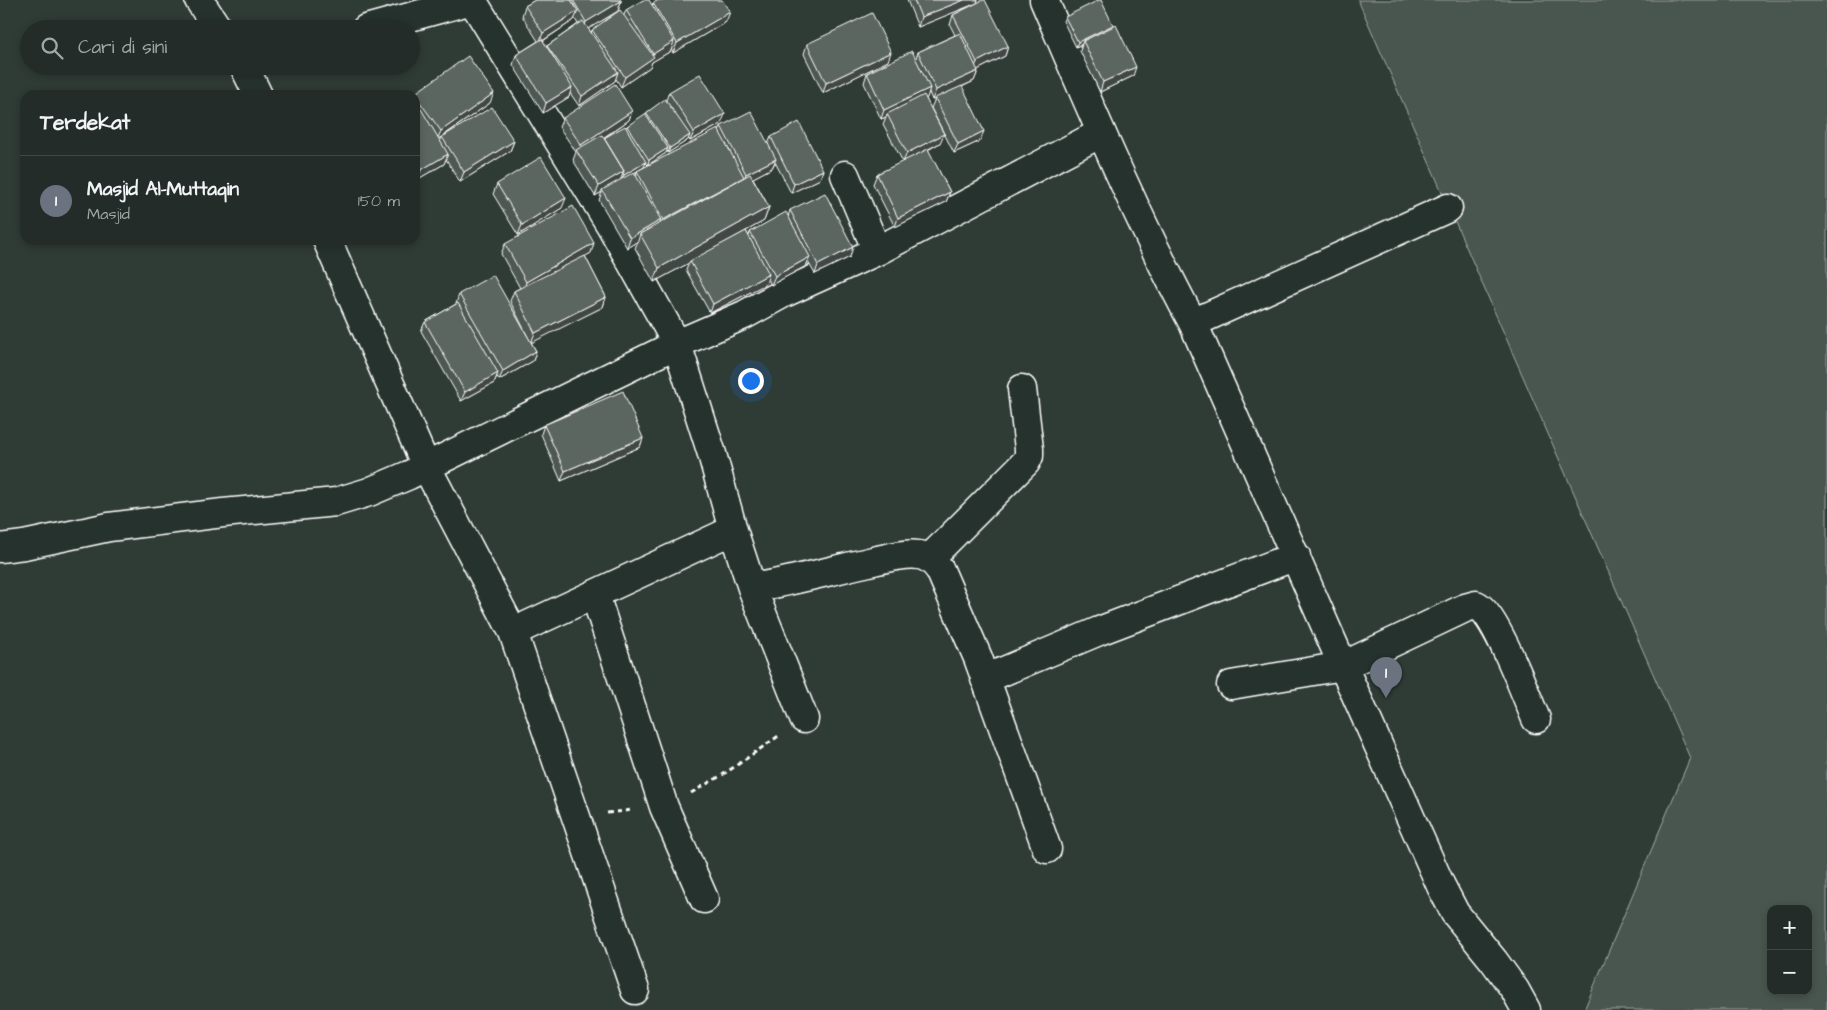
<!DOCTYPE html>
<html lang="id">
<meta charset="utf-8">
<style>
:root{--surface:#232c28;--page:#2f3834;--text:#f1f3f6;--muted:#a3a7a8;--line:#404845;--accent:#db2777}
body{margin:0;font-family:"Architects Daughter",sans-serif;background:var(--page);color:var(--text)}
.controls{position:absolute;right:15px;bottom:15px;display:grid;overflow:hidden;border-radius:10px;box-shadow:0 2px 8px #0003}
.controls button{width:45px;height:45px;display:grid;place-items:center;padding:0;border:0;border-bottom:1px solid var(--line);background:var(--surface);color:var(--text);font:25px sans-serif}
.you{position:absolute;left:750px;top:380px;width:18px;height:18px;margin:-12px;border:4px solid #fff;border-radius:50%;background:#1a73e8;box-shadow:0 0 0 8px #1a73e833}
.badge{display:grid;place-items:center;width:32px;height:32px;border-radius:50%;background:var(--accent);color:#fff;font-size:16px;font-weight:700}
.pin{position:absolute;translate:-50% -41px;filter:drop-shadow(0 1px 2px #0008)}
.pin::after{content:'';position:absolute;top:26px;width:18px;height:15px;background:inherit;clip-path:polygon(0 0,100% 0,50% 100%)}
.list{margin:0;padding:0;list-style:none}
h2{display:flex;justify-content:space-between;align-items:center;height:65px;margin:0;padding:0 20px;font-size:21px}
h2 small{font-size:16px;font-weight:400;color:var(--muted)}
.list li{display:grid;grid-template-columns:32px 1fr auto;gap:15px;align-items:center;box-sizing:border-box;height:90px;padding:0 20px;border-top:1px solid var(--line)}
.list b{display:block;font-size:19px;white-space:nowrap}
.list p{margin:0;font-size:16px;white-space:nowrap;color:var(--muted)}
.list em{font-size:16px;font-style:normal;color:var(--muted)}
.icon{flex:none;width:28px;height:28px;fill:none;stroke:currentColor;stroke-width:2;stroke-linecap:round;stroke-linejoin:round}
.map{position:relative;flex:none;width:1827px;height:1010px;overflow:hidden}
.search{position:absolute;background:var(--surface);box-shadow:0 2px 8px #0003;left:20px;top:20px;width:400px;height:55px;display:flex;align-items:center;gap:12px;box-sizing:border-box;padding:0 18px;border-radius:28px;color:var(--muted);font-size:19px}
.panel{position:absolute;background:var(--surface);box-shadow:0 2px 8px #0003;left:20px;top:90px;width:400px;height:155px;border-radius:15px}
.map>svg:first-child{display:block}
.green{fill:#4a544f;stroke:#a4aaa7;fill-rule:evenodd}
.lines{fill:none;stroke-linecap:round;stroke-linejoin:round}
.minor-casing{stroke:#fff;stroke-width:31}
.path{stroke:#fff;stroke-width:3;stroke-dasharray:5 4;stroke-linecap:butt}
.minor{stroke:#26332d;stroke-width:28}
.wall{fill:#4e5853;stroke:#fff;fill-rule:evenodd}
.shaded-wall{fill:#404744;stroke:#fff}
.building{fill:#5b6661;stroke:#fff}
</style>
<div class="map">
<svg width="1827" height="1010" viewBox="0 0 1827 1010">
<rect width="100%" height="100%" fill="#2f3b35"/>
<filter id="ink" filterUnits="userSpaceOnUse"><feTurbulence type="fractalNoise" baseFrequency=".02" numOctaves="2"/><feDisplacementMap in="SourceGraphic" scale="10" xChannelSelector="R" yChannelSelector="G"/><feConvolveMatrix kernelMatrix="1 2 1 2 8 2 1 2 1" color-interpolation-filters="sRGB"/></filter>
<g filter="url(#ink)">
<path class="green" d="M1358 0H1827V1010H1584L1690 758ZM1771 909H1808V991H1771Z"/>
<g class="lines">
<defs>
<path id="minor" d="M199 0 218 29
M1044 0C1091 109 1137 219 1193 323L1343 666 1441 886 1455 913 1494 961 1515 990 1526 1010
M366 29 472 0 611 226 677 344 712 454 733 530 513 632 635 990
M244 66 258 95
M845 175 877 251
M327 240 426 466 513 632
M1193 323 1448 208
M733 530 752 588 804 719
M0 548 24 545 109 527 223 513 336 502 369 492 409 475 677 344 744 315 784 293 877 251 1101 133
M929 559 1026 462 1029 456V449L1022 389
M752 588C793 581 833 570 873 561 887 558 904 553 919 555 928 556 935 563 940 570L978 658 1047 849
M595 595 664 807 704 899
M985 679 1099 631 1296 556
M1231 685 1343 666 1465 608 1476 605C1495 612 1527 698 1536 719"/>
</defs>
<use href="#minor" class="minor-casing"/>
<path class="path" d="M691 793 724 774 780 735
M607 813 633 810"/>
<use href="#minor" class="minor"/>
</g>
<path class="wall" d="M535 0H621V1L618 11 588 29 591 33 592 30 624 15 626 10 652 6 653 3 726 22 673 53 671 49V51L652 62 650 67 621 87 616 79 615 81 579 106 570 93 569 97 543 113 513 65 516 55 538 41 522 16 525 6ZM575 19 578 24 547 46V47L543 41 574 20Z
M907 0H978L977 3 1008 46 1005 56 977 70 978 71 974 81 962 87 980 141 954 153 931 108 935 99 932 100 929 92 926 98 940 143 928 150 950 192 946 202 895 227 873 184 877 174 903 162 883 124 886 117 881 119 864 83 867 73 916 58 918 52 955 35 950 25 953 15 974 4 918 27Z
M1065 17 1112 27 1133 76 1100 92 1080 51 1082 44 1076 47 1063 21Z
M807 44 888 61 823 93 804 54Z
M669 92 721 124 690 141 689 139 688 140 668 153 667 151 666 153 648 165 645 162 644 167 634 173 636 176 637 171 719 131 721 126 768 144 771 137 823 170 820 179 791 193 775 162 772 168 753 178 769 207 764 221 746 231 749 236 750 232 788 217 790 210 850 257 815 274 808 262 806 266 771 285 768 279 766 284 710 313 686 270 689 263 654 282 635 248 638 241 627 248 599 200 602 192 595 196 573 160 576 152 559 127 563 118 632 111 629 120 604 138 626 127 627 126 646 115V113L666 100Z
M414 94 490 103 439 139 440 142 442 137 514 141 510 151 460 182 446 159 444 164 418 179 415 175V112H417L415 109V95H414Z
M497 184 562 208 518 235 493 194Z
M505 244 591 253 585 256 606 297 603 307 531 342 536 351 533 361 499 380 497 376 494 383 461 401 421 331 425 322 456 304 459 294 530 341 510 301 514 291 520 288 501 254Z
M544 425 643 438 640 447 561 481 541 434Z"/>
<path class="shaded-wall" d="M964 0H978L977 3 918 27 921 17Z
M621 1 618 11 583 32 586 22Z
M578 11 574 20 539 43 543 33Z
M730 12 726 22 673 53 677 43Z
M1113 25 1111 30 1083 41 1082 44 1076 47 1078 42Z
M674 41 671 51 652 62 650 67 621 87 625 77 651 59 653 54Z
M1008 46 1005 56 973 72 977 62Z
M891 52 888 61 823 93 826 83Z
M1136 67 1133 76 1100 92 1103 82Z
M978 71 974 81 932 100 936 90Z
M618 72 615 81 579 106 582 96Z
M572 87 569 97 543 113 546 103Z
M930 88 927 98 888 116 887 114 886 117 881 119 884 110Z
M494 93 490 103 437 140 441 131Z
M632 111 629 120 578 155 581 145Z
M725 114 721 124 690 141 694 132Z
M984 131 980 141 954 153 958 144Z
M944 134 940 143 903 162 907 153Z
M690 135 688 140 668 153 670 148Z
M514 141 510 151 460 182 464 172Z
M668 148 666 153 648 165 649 160Z
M448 154 444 164 418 179 421 170Z
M776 159 772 168 742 184 746 174Z
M646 162 644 167 622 180 624 175Z
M823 170 820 179 791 193 794 184Z
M624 171 620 181 602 190V192L595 196 599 186Z
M744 177 659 229 663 220Z
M950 192 946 202 895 227 898 218Z
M566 198 562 208 518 235 522 225Z
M769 207 764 221 690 262V261L689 263 654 282 659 268Z
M661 220 658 229 640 234 638 241 627 248 630 238Z
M594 243 591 253 523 292 526 282Z
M853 247 850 257 815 274 818 265Z
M810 257 806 266 771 285 775 276Z
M769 274 766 284 710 313 713 304Z
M606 297 603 307 531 343 535 333Z
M536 351 533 361 499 380 503 371Z
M498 373 494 383 461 401 465 392Z
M643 438 640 447 561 481 565 471Z"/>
<path class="building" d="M535 0H571L578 11 543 33 525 6Z
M573 0H621V1L586 22Z
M643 0H649L674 41 653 54 626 10Z
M659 0H722L730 12 677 43 653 3Z
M914 0H964L921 17Z
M983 0H985L1008 46 977 62 953 15Z
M1099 0H1101L1113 25 1078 42 1065 17Z
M620 10 654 57 625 77 592 30Z
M872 13 891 52 826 83 807 44Z
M583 21 618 72 582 96 547 46Z
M1116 25 1136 67 1103 82 1083 41Z
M960 33 978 71 936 90 918 52Z
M542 39 572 87 546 103 516 55Z
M912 51 930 88 884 110 867 73Z
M468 56 494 93 441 131 414 94Z
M700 74 725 114 694 132 669 92Z
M615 84 632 111 581 145 563 118Z
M962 86 984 131 958 144 935 98Z
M924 95 944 134 907 153 887 114Z
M665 99 690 135 670 148 646 113Z
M492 107 514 141 464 172 442 137Z
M421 109 448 154 421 170 415 159V112Z
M751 111 776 159 746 174 721 126Z
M645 114 668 148 649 160 627 126Z
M799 122 823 170 794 184 771 137Z
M625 126 646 162 624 175 623 173 624 171 604 138Z
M718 129 744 177 663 220 637 171Z
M602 135 624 171 599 186 576 150Z
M928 149 950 192 898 218 877 174Z
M541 157 566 198 522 225 497 184Z
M634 172 661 220 630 238 602 190Z
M750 174 769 207 659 268 640 234Z
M825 193 853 247 818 265 790 210Z
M573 206 594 243 526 282 505 244Z
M786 212 810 257 775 276 750 232Z
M746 231 769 274 713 304 690 261Z
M585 256 606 297 535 333 514 291Z
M493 275 536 351 503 371 459 294Z
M458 303 498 373 465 392 425 322Z
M623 391 643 438 565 471 544 425Z"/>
</g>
</svg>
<div class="controls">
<button>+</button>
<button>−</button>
</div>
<div class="you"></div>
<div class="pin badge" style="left:1386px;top:698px;background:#6b7280">1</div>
<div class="search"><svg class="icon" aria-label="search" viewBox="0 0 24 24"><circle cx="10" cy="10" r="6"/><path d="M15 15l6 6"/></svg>Cari di sini</div>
<section class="panel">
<h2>Terdekat<small></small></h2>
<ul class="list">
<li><span class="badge" style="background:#6b7280">1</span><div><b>Masjid Al-Muttaqin</b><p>Masjid</p></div><em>150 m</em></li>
</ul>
</section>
</div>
